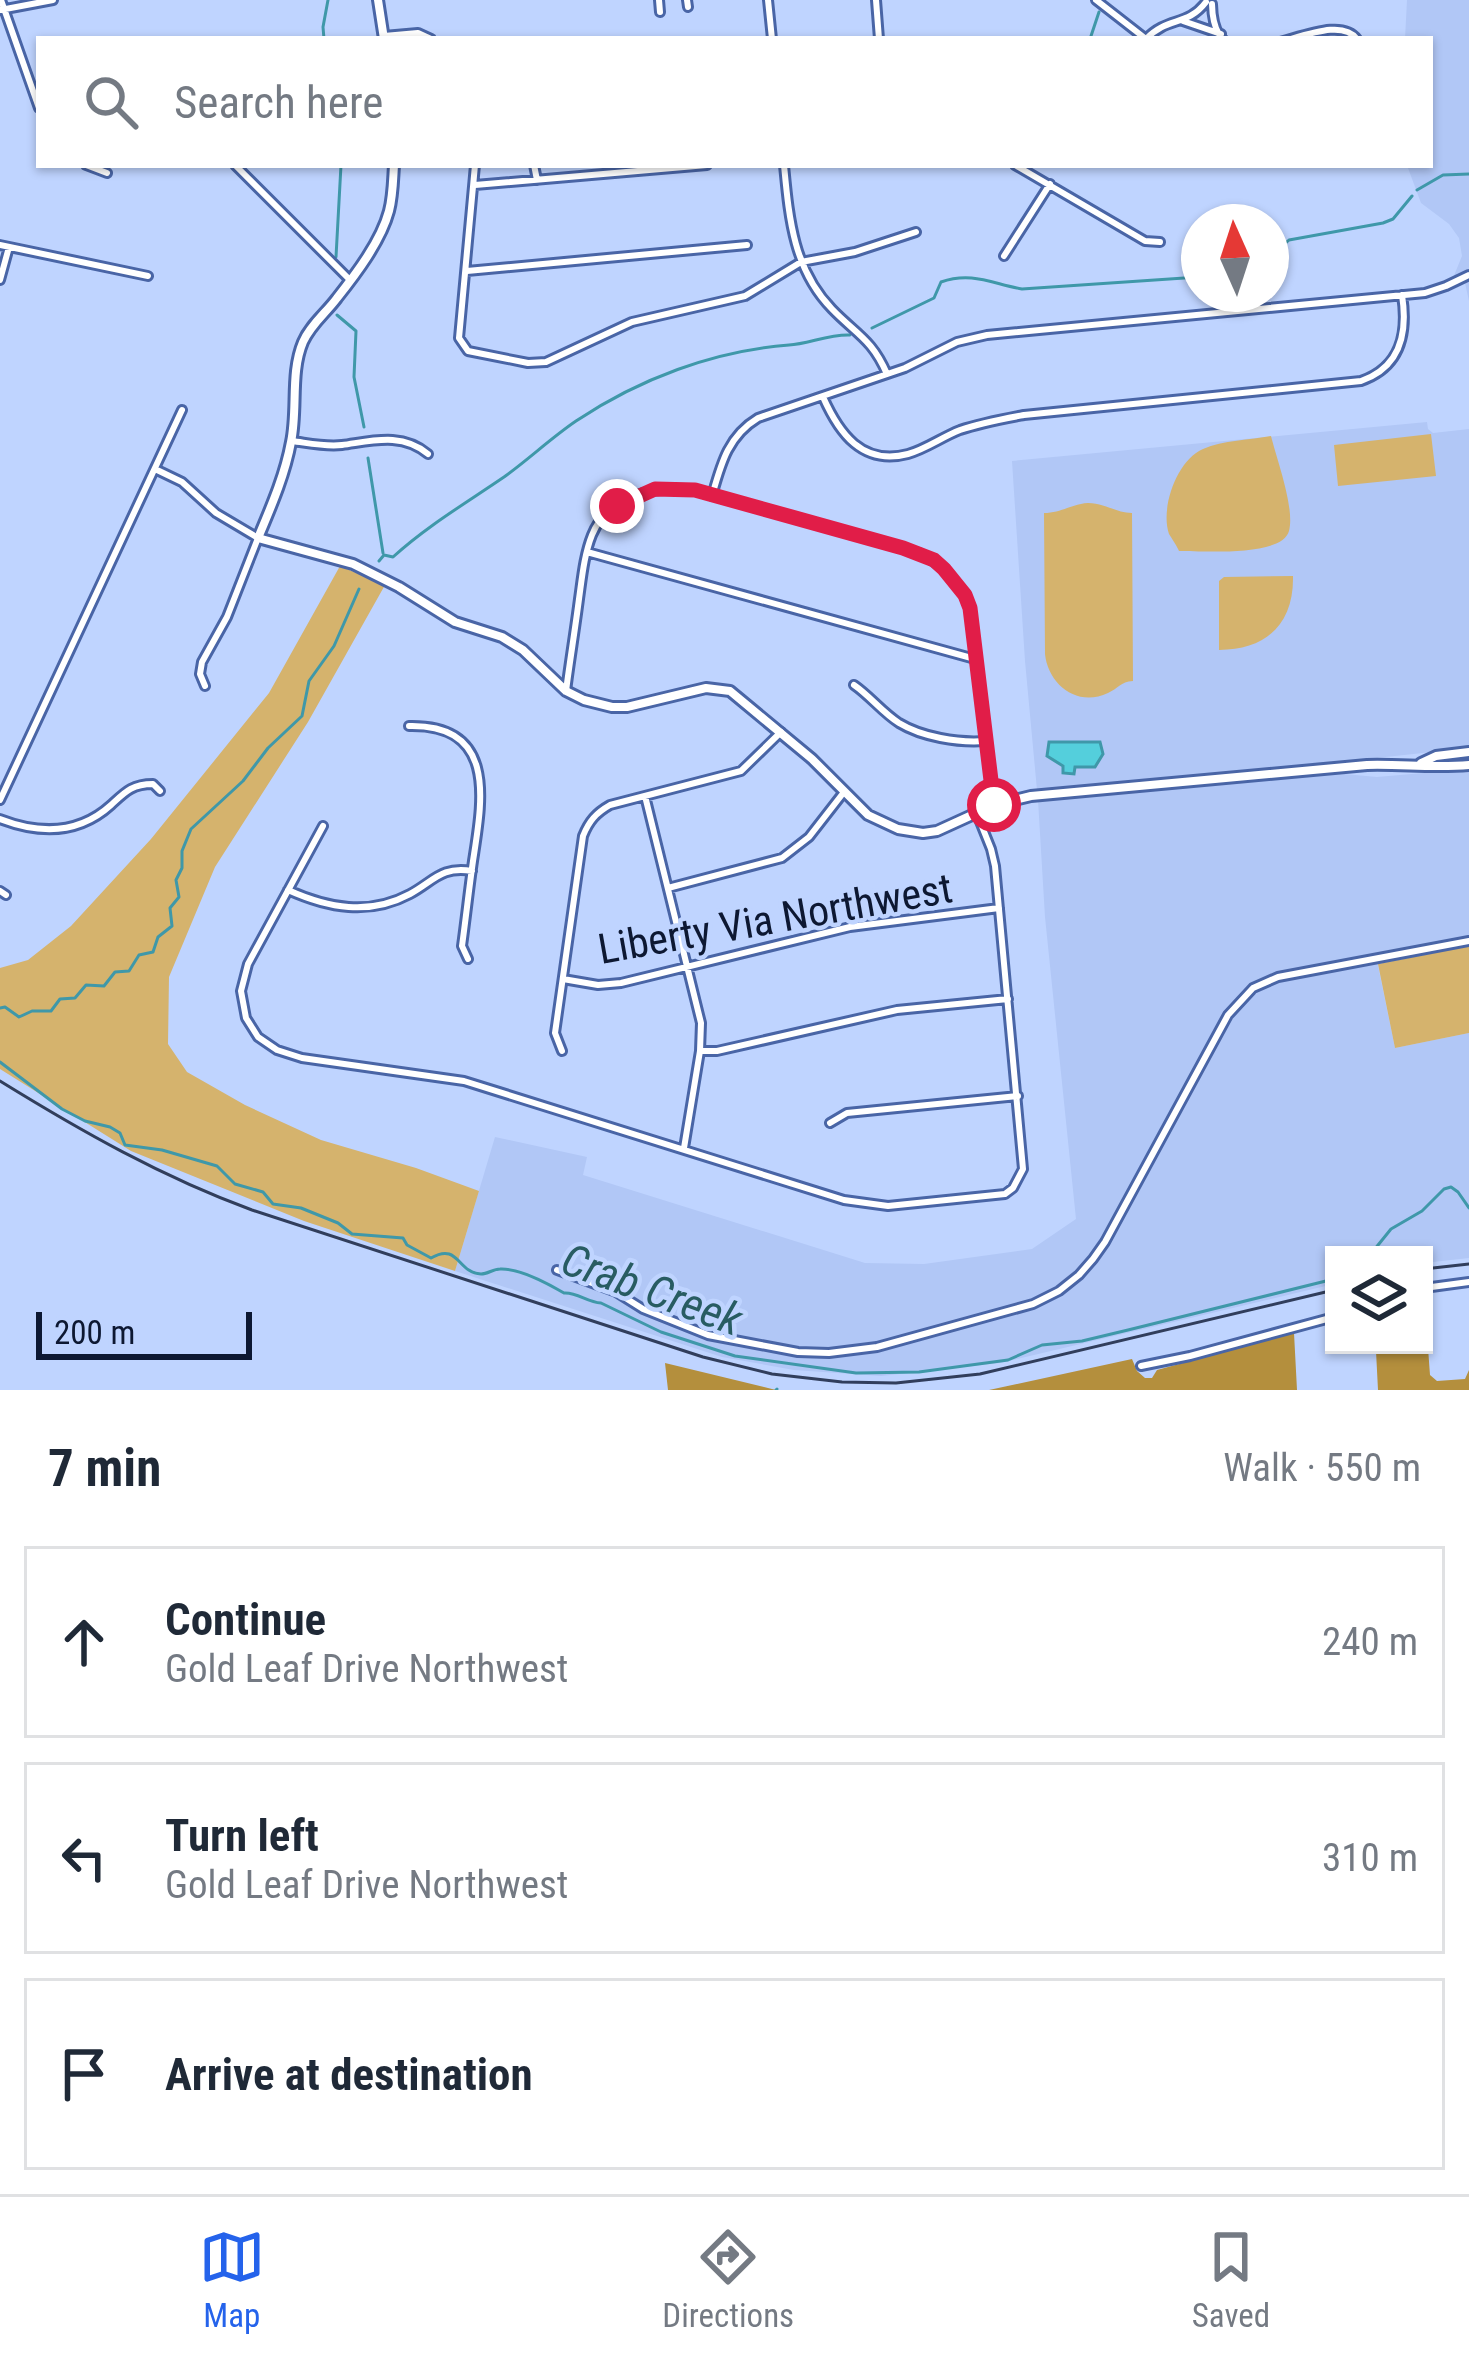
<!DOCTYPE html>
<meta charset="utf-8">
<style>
:root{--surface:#fff;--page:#f2f2f3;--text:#1f2937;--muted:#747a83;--line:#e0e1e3;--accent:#2563eb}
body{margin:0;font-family:"Roboto Condensed",sans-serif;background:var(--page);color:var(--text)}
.controls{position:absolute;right:36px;bottom:36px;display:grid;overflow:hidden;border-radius:0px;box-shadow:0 3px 9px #0004}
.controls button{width:108px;height:108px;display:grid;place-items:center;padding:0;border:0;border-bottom:3px solid var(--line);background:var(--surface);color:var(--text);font:60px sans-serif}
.compass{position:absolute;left:1181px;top:204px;width:108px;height:108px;border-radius:50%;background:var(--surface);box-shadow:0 3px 9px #0004;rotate:357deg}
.scale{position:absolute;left:36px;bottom:30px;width:216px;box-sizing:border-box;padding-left:12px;border:6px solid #0d1832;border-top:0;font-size:33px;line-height:42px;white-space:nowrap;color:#0d1832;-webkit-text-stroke:9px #bfd4ff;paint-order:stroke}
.stop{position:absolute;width:36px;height:36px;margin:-27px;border:9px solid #e11d48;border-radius:50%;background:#fff}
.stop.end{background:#e11d48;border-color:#fff;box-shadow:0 3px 12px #0008}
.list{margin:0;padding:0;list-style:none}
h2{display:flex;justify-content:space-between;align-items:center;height:156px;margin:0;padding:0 48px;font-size:51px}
h2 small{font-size:39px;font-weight:400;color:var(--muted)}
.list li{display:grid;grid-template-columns:78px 1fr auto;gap:36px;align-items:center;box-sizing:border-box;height:192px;margin:0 24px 24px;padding:0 24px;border:3px solid var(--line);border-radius:0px}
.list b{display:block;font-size:45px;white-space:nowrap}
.list p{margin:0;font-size:39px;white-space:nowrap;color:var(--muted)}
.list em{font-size:39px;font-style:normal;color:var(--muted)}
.icon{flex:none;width:66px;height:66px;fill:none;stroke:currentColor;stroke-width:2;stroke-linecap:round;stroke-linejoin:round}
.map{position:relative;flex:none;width:1469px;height:1390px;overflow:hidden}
.search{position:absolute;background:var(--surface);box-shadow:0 3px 9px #0004;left:36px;right:36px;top:36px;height:132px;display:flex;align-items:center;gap:30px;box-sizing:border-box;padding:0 42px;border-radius:0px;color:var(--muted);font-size:45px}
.sheet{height:804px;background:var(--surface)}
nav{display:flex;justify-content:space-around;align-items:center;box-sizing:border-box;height:168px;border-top:3px solid var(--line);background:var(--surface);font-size:33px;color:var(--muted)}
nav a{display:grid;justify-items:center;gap:6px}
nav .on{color:var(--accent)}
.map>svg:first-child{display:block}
.built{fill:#b1c7f6}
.green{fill:#d5b36d}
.forest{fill:#b48f3d}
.water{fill:#54cfdc;stroke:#3f98a9;stroke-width:3}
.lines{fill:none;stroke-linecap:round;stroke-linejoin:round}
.stream{stroke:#3f98a9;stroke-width:3}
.minor-casing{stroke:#4965a6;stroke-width:12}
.tertiary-casing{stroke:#4965a6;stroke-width:14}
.minor{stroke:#fff;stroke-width:6}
.tertiary{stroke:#fff;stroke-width:8}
.rail{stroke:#313e5c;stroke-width:3}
.route{stroke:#e11d48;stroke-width:15}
.labels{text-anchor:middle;stroke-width:9;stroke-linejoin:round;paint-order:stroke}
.street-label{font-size:42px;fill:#0d1832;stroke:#bfd4ff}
.water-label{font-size:45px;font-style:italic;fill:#285c62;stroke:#bfd4ff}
</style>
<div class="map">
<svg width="1469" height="1390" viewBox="0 0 1469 1390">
<rect width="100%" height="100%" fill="#bfd4ff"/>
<path class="built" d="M1407 0H1469V301L1463 274 1453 278 1462 256 1459 238 1449 224 1421 203 1408 168V165H1430V39H1405Z
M1427 422 1428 429 1433 433 1469 429V748L1237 773 1037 790 1025 661 1012 461Z
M1469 769V937L1376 956 1395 1048 1469 1033V1258L1424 1263V1255H1334V1284L1000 1363 881 1376 794 1370 722 1357 455 1271 495 1137 587 1157 583 1175 865 1263 924 1264 1032 1249 1076 1219 1045 917 1038 800 1333 773 1377 777Z"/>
<path class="green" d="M1431 434 1436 476 1338 486 1334 445Z
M1271 436C1277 460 1295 508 1289 531 1282 557 1203 551 1179 551 1178 548 1171 537 1169 534 1160 508 1177 460 1203 449 1223 440 1250 440 1271 436Z
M1088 503C1105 503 1116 513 1132 513L1133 681C1120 682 1119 688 1108 693 1077 708 1048 684 1045 654L1044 513C1061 513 1072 504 1088 503Z
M340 566 385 585 308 722 215 867 169 977 168 1044 187 1072 245 1105 321 1140 416 1168 479 1191 455 1271 304 1221 131 1151 0 1069V968L28 960 71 926 151 839 269 693Z
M1293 576C1294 624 1266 650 1219 650V581L1224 577Z
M1469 946V1033L1395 1048 1378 964Z"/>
<path class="forest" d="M1294 1333 1297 1390H989L1132 1359 1137 1371 1145 1378H1152L1157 1370Z
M1428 1348 1430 1375 1437 1381 1465 1379 1469 1370V1390H1378L1376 1351Z
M665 1363 776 1390H668Z"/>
<path class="water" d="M1049 742H1100L1103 754 1095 767H1075L1074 774 1063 773V766L1047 756Z"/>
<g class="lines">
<path class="stream" d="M324 39 323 27 328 0
M1090 39 1099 12
M1417 190 1443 175 1469 174
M1271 256 1289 240 1383 223 1393 219 1412 196
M336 257 341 165
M337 315 356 331 354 377 364 427
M872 328 934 298 941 282C972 271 993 284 1022 289L1199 277
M368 458 383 553
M379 561 384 555 393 557C427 526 466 503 504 477 529 459 551 438 576 421 639 379 713 351 789 345 808 344 829 334 850 335
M0 1008 5 1007 19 1017 32 1011H51L60 999 75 998 86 985 104 986 115 972 129 971 139 955 153 952 158 937 172 926 170 908 179 897 176 880 182 868V851L191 829 243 781 268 748 302 716 309 681 334 646 359 589
M0 1062 62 1109 85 1121 110 1127 120 1133 125 1145 162 1150 217 1166 235 1184 263 1192 273 1204 301 1208 338 1223 352 1234 403 1238 407 1245 431 1258C459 1242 457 1273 481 1274 488 1274 493 1269 500 1269 519 1268 547 1283 564 1293 577 1292 587 1302 601 1303L661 1332 735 1356 856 1373 919 1372 1008 1360 1042 1345 1082 1341 1128 1330 1334 1279
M1370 1255 1391 1229 1422 1211 1444 1189 1451 1187 1458 1192 1469 1208
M776 1390 777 1389"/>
<defs>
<path id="minor" d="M1 0 39 108
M659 0 660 12
M687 0 688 7
M768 0 772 39
M876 0 879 39
M1096 0 1146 39
M1212 4C1214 102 1328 0 1357 39
M0 10 53 0
M1183 21 1221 34
M384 36 418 33 431 39
M1146 39C1168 16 1187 27 1206 2
M86 165 107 173
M235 165 350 280
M475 165 459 338 468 351 528 363 546 362 632 322 745 296 801 262 855 252 916 232
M534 165 537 180
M784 165C789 217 793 269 832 309 856 334 872 339 887 374
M1015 165 1145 241 1160 242
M475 185 707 165
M0 245 148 276
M1004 256 1050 184
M467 271 747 245
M0 280 9 247
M823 397C839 433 862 466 908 454 926 449 942 437 960 430 981 423 1003 419 1024 415L1361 381C1401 367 1408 333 1402 295
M292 441C308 443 325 447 342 445 372 441 402 432 428 454
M155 469 182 482 216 513 258 538 227 617 202 662 200 674 205 686
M712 496C721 464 728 436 758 418L905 368 957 342 987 335 1425 293 1446 286 1469 275
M587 552 975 659
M854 685C870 696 882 712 899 723 922 737 958 743 985 741
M566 691C570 660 575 630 579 599 582 578 584 555 592 535 608 495 657 485 695 490L919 553C944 565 960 583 970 608L994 805
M409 726C498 724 482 802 473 861 469 889 466 917 462 946L468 959
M645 796 701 1023 700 1051 684 1148
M0 800 182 410
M0 819C39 834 78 835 111 805 125 792 132 784 153 784L160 791
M323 826 248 964 241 991 246 1018 258 1037 277 1050 302 1058 464 1081 844 1200 888 1206 1005 1194 1013 1188 1023 1169 995 866 991 849 977 814
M668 888 782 858 809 837 844 792
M288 890C328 908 369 916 410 894 434 881 441 866 472 871
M0 891 6 895
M563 979 598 985 621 983 850 927 999 908
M562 1051 555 1033 583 836C589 821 596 813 610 805L741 771 781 732
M700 1051H717L897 1010 1008 999
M830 1123 847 1113 1018 1096
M557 1270 616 1292 643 1309 708 1335 798 1352 829 1353 877 1347 1033 1304 1059 1291 1079 1275 1093 1259 1105 1242 1228 1015 1253 988 1278 977 1469 941
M1424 1288 1469 1282
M1141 1366 1190 1356 1334 1317"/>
<path id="tertiary" d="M378 0 384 39
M394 165C393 180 393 196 389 211 381 241 356 274 337 298 326 313 311 324 303 342 290 373 298 409 291 442 285 475 271 507 258 538L353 564 399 587 455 622 502 637 523 650 566 691 584 700 612 707H627L706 688 730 691 812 759 868 815 898 829 923 833 937 831 994 805 1031 796 1367 765C1401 764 1435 768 1469 765
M1421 763 1436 756 1469 752"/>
</defs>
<use href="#minor" class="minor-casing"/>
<use href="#tertiary" class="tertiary-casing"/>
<use href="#minor" class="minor"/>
<use href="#tertiary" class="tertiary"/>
<path class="rail" d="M0 1081C81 1131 162 1177 252 1210L703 1357 772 1374 842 1382 896 1383 980 1374 1334 1290
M1424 1269 1469 1264"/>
</g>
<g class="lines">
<path class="route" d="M617 506 655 489 695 490 903 548 934 560 944 569 965 595 970 608 994 805"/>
</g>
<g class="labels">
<g class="street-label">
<text transform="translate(775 918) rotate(-10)" y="15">Liberty Via Northwest</text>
</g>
<g class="water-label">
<text transform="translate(652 1289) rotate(20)" y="16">Crab Creek</text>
</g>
</g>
</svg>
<div class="controls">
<button><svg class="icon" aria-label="layers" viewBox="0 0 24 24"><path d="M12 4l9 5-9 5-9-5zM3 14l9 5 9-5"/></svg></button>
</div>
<svg class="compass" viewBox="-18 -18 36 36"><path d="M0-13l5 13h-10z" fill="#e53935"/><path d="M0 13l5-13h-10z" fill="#747a83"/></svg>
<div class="scale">200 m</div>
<div class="stop" style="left:994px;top:805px"></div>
<div class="stop end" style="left:617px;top:506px"></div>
<div class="search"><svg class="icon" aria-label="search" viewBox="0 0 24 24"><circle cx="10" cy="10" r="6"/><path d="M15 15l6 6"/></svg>Search here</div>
</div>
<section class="sheet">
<h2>7 min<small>Walk · 550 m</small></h2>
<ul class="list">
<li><svg class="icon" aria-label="ahead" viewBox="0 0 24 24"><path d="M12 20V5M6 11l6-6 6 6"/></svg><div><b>Continue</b><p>Gold Leaf Drive Northwest</p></div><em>240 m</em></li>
<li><svg class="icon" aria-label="left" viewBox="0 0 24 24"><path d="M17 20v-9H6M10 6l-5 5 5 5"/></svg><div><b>Turn left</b><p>Gold Leaf Drive Northwest</p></div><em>310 m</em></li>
<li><svg class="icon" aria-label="arrive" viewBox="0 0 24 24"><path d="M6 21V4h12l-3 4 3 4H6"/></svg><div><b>Arrive at destination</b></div></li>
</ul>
</section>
<nav>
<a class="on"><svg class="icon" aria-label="map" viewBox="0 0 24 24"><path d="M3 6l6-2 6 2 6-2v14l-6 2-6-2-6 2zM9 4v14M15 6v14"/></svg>Map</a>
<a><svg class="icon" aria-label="directions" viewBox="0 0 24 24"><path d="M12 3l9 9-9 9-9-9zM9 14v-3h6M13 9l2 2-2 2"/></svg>Directions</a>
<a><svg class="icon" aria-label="saved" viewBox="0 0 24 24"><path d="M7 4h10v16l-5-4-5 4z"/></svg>Saved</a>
</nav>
